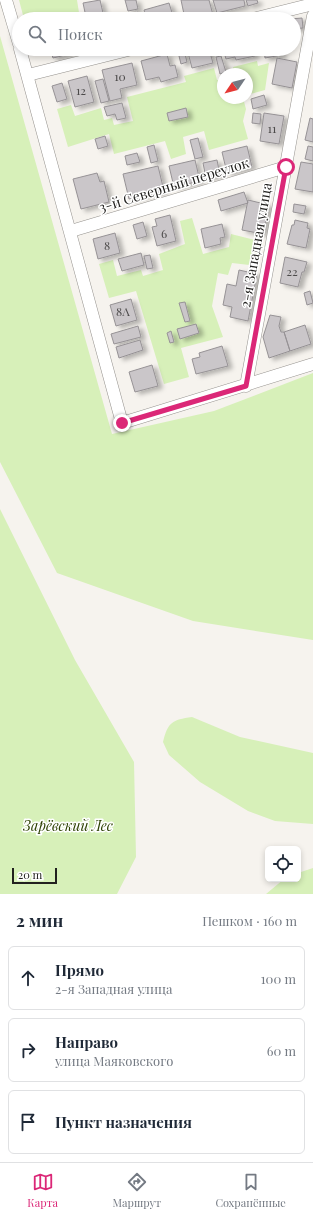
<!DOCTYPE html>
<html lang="ru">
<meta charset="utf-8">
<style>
:root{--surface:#fff;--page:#f6f6f7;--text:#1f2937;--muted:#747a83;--line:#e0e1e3;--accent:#db2777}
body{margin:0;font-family:"Playfair Display",serif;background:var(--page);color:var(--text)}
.controls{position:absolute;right:12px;bottom:12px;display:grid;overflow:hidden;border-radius:6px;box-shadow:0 2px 6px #0003}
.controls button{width:36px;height:36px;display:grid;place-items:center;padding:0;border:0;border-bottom:1px solid var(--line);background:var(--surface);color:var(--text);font:20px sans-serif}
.compass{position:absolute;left:217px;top:68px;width:36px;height:36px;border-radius:50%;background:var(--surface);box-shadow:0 2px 6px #0003;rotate:235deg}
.scale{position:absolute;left:12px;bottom:10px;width:45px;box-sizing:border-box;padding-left:4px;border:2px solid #22211f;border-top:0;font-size:11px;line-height:14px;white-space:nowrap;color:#22211f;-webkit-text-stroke:3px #fff;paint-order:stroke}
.stop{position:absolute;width:12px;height:12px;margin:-9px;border:3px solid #db2777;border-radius:50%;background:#fff}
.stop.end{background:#db2777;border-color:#fff;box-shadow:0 1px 4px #0008}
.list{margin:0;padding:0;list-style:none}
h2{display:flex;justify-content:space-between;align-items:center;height:52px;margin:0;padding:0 16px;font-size:17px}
h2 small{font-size:13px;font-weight:400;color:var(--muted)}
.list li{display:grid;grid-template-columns:26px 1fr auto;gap:12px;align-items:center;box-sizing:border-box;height:64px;margin:0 8px 8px;padding:0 8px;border:1px solid var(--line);border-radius:6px}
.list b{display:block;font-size:15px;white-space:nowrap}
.list p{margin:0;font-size:13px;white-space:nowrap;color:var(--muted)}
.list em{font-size:13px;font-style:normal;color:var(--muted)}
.icon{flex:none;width:22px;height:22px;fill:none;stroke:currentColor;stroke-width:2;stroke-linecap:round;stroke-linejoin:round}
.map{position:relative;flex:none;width:313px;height:894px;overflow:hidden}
.search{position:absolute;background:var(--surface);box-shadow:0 2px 6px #0003;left:12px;right:12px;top:12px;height:44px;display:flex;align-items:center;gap:10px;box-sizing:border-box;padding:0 14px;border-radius:22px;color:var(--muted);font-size:15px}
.sheet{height:268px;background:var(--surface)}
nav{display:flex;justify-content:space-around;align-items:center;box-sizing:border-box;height:56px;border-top:1px solid var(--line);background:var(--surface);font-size:11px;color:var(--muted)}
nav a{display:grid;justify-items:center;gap:2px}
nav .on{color:var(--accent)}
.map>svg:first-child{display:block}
.green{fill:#d7f0b9}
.building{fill:#cac6c9;stroke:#969295;filter:url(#shadow)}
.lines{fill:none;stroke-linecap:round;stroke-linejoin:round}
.minor-casing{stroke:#96938f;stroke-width:13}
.minor{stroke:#fff;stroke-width:12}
.route{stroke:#db2777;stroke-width:5}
.labels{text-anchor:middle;stroke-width:3;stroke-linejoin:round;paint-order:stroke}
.number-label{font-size:12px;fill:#4c4a4a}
.street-label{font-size:14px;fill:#22211f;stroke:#fff}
.park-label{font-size:14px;font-style:italic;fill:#2c4002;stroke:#fff}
</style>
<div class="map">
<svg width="313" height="894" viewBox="0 0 313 894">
<defs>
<filter id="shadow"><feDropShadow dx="4.5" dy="2.5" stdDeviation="2" flood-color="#0004"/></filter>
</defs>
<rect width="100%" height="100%" fill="#f6f3ee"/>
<path class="green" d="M19 0H77L80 19H24Z
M0 36 112 434 214 411 313 373V640L193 621 57 573 0 462Z
M257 61 258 66 269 63 265 90 247 95V74H234L233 67Z
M214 68 217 80 223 79V98H243L246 109 243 121 248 139 209 150 204 131 183 137 186 154 171 159 165 141 114 154 109 134 68 147 57 109 71 105 75 116 101 108 104 120 112 118 114 125 133 121 127 97 186 82 184 76Z
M192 218 203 254 229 247 231 234 263 242 258 266 232 263 228 275 218 273 212 306 223 337 181 348 189 377 164 384 136 291 109 298 99 264 113 260 117 276 141 270 143 276 163 270 159 254 185 244 180 221Z
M0 509 75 660 134 762 136 857 117 894H0Z
M192 717 240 737 313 753V824L275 821 248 811 200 782 169 755 163 742C168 722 172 720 192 717Z
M313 868V894H266L284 879H298V873Z"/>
<path class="building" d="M100 0 103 13 86 17 83 3Z
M125 0H136L138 9 128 11Z
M181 0H209L213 15 197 19H185Z
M213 0H244L245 6 217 13Z
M246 0H257L258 3 248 6Z
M169 3 174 19H146L144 10Z
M138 12 140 19H119L118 17Z
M302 18 303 28 294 29V19H290Z
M50 49H69L70 54 53 58Z
M187 49H209L213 63 192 68Z
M223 49H253L255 56 236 60 235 57 226 59Z
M264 49H281L282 55 265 58Z
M184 50 187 62 181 64 178 52Z
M167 54 170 66 175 65 178 77 161 82 159 77 146 80 141 61Z
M221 56 226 72 220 74 216 57Z
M277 58 297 62 292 88 272 84Z
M132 63 137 85 120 89 122 98 110 101 102 70Z
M87 76 94 102 75 107 68 81Z
M103 79 109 101 101 103 95 81Z
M62 83 67 99 57 102 52 86Z
M264 95 267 105 253 109 251 99Z
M122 103 126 118 117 120 115 114 107 116 104 107Z
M186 108 188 117 169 121 167 113Z
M253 113 261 114 260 124 252 123Z
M264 113 284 116 279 144 260 141Z
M310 118 313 119V142L305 140Z
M105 136 108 146 98 149 95 139Z
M198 138 203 157 195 159 190 140Z
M154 145 158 161 151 163 147 147Z
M247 146 252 167 227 173 222 152Z
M308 146 313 147V161L305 159Z
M137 153 140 162 127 165 125 156Z
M195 160 200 181 174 187 169 166Z
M217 160 220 175 206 178 203 163Z
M301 162 313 164V192L295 189Z
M158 166 164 191 129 199 123 174Z
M97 173 100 182 104 181 109 202 81 209 73 179Z
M244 192 248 203 221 211 218 200Z
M248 200 269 205 263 234 242 230Z
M294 204 306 206 304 214 293 212Z
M170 215 176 241 157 246 152 227 157 226 155 219Z
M295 220 308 223 307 228 310 229 306 248 287 244 292 225H294Z
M143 222 147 236 137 239 133 225Z
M222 224 225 237 220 238 221 244 205 248 201 229Z
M115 233 120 253 98 259 93 239Z
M141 253 144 265 122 271 118 259Z
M150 255 153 268 147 269 144 256Z
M285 257 307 262 304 272H302L298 287 280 283Z
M239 270 257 274 248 321 230 317 232 307 223 305 227 284 236 286Z
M310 291 313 303 307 305 304 293Z
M131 299 137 320 116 326 110 305Z
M185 302 190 321 185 322 179 303Z
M270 315 281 317 279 326 281 332H284L290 351 269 358 263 337Z
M196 324 199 333 180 339 177 329Z
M305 325 311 344 290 351 284 332Z
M138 326 141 337 114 344 111 334Z
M171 331 174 342 170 343 167 333Z
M140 340 143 350 119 358 116 347Z
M222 346 228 366 196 374 192 359 200 357 199 353Z
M152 365 158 386 135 392 129 372Z"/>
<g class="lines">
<defs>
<path id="minor" d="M6 0 19 44
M253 19 313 4
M20 49 122 423 313 364
M28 75 132 49
M71 231 286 167
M246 386 313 16"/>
</defs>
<use href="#minor" class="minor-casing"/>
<use href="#minor" class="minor"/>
</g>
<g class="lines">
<path class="route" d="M122 423 246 386 286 167"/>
</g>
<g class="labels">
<g class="number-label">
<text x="120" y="81">10</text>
<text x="81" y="95">12</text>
<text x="272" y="133">11</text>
<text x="164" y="238">6</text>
<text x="107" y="250">8</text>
<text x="292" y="276">22</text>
<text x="123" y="316">8А</text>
</g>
<g class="street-label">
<text transform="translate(174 185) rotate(-17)" y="5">3-й Северный переулок</text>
<text transform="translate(256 245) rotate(-80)" y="5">2-я Западная улица</text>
</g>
<g class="park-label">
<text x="68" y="831">Зарёвский Лес</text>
</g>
</g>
</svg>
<div class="controls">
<button><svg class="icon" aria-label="locate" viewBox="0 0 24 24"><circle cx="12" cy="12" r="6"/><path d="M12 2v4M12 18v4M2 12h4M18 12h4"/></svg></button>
</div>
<svg class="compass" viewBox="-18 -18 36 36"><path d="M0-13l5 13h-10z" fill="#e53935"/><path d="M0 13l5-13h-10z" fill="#747a83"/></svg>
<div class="scale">20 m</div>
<div class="stop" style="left:286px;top:167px"></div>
<div class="stop end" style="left:122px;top:423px"></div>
<div class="search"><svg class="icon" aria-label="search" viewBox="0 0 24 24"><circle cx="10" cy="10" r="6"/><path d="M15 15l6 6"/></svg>Поиск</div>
</div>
<section class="sheet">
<h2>2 мин<small>Пешком · 160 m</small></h2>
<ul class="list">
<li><svg class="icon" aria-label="ahead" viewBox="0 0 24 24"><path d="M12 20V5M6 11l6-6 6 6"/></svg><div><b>Прямо</b><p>2-я Западная улица</p></div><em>100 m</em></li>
<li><svg class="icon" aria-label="right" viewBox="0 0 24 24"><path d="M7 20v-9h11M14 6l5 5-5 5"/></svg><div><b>Направо</b><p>улица Маяковского</p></div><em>60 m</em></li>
<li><svg class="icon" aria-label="arrive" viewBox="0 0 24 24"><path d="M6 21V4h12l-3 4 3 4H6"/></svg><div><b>Пункт назначения</b></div></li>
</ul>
</section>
<nav>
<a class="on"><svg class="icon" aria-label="map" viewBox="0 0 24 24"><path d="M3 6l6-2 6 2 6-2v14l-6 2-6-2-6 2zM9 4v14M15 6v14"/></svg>Карта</a>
<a><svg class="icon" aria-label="directions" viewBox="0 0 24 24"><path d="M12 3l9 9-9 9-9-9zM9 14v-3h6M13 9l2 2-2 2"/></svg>Маршрут</a>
<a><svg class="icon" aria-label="saved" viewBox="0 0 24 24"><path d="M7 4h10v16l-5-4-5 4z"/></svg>Сохранённые</a>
</nav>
